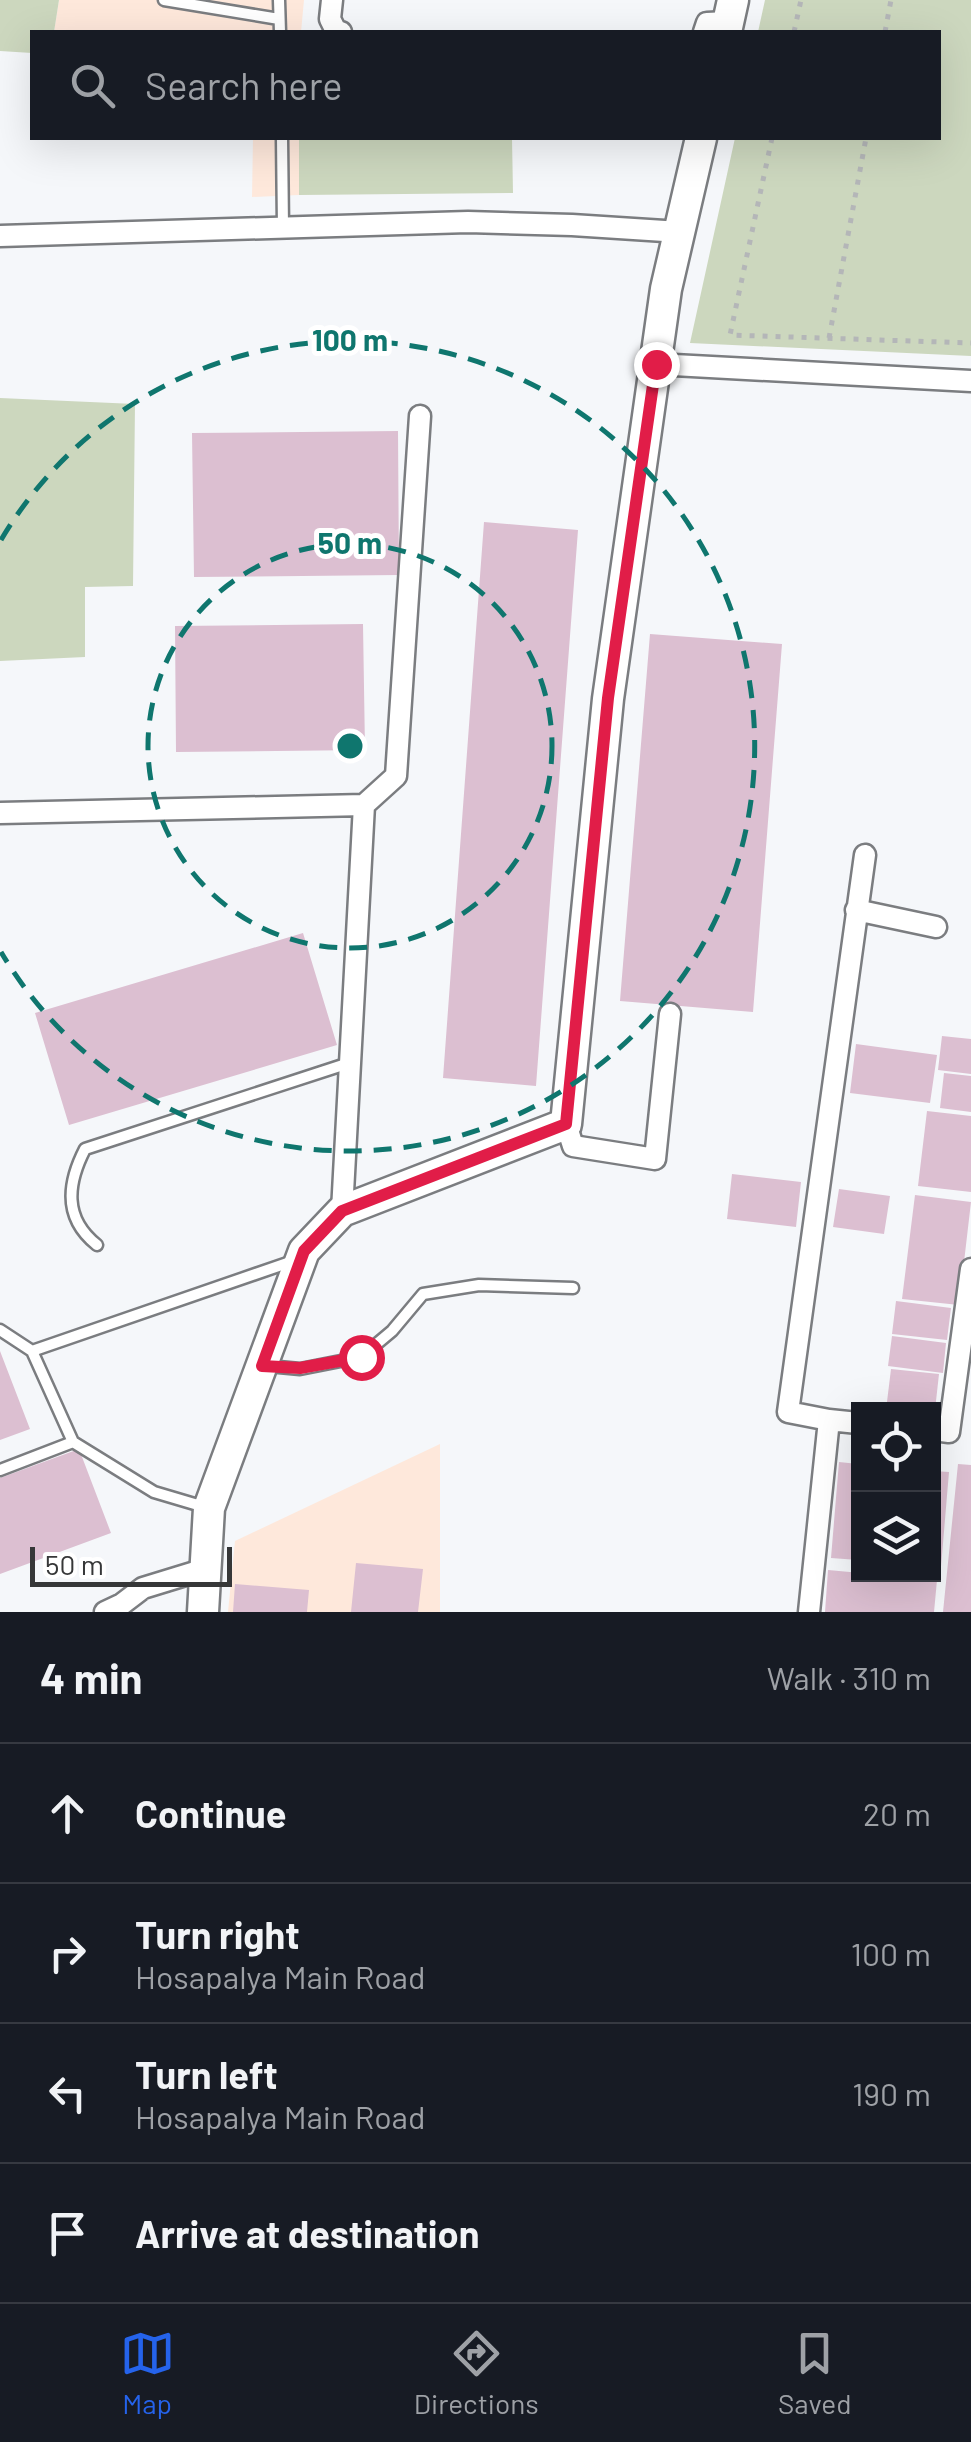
<!DOCTYPE html>
<meta charset="utf-8">
<style>
:root{--surface:#171b24;--page:#242831;--text:#f1f3f6;--muted:#9ea1a6;--line:#363941;--accent:#2563eb}
body{margin:0;font-family:Barlow,sans-serif;background:var(--page);color:var(--text)}
.controls{position:absolute;right:30px;bottom:30px;display:grid;overflow:hidden;border-radius:0px;box-shadow:0 10px 40px #0002}
.controls button{width:90px;height:90px;display:grid;place-items:center;padding:0;border:0;border-bottom:2px solid var(--line);background:var(--surface);color:var(--text);font:50px sans-serif}
.scale{position:absolute;left:30px;bottom:25px;width:202px;box-sizing:border-box;padding-left:10px;border:5px solid #363738;border-top:0;font-size:28px;line-height:35px;white-space:nowrap;color:#363738;-webkit-text-stroke:8px #fff;paint-order:stroke}
.stop{position:absolute;width:30px;height:30px;margin:-22px;border:8px solid #e11d48;border-radius:50%;background:#fff}
.stop.end{background:#e11d48;border-color:#fff;box-shadow:0 2px 10px #0008}
.list{margin:0;padding:0;list-style:none}
h2{display:flex;justify-content:space-between;align-items:center;height:130px;margin:0;padding:0 40px;font-size:42px}
h2 small{font-size:32px;font-weight:400;color:var(--muted)}
.list li{display:grid;grid-template-columns:65px 1fr auto;gap:30px;align-items:center;box-sizing:border-box;height:140px;padding:0 40px;border-top:2px solid var(--line)}
.list b{display:block;font-size:38px;white-space:nowrap}
.list p{margin:0;font-size:32px;white-space:nowrap;color:var(--muted)}
.list em{font-size:32px;font-style:normal;color:var(--muted)}
.icon{flex:none;width:55px;height:55px;fill:none;stroke:currentColor;stroke-width:2;stroke-linecap:round;stroke-linejoin:round}
.map{position:relative;flex:none;width:971px;height:1612px;overflow:hidden}
.search{position:absolute;background:var(--surface);box-shadow:0 10px 40px #0002;left:30px;right:30px;top:30px;height:110px;display:flex;align-items:center;gap:25px;box-sizing:border-box;padding:0 35px;border-radius:0px;color:var(--muted);font-size:38px}
.sheet{height:690px;background:var(--surface)}
nav{display:flex;justify-content:space-around;align-items:center;box-sizing:border-box;height:140px;border-top:2px solid var(--line);background:var(--surface);font-size:28px;color:var(--muted)}
nav a{display:grid;justify-items:center;gap:5px}
nav .on{color:var(--accent)}
.map>svg:first-child{display:block}
.industrial{fill:#fee8db}
.green{fill:#ccd7be}
.building{fill:#dcbfd1}
.lines{fill:none;stroke-linecap:round;stroke-linejoin:round}
.lane-casing{stroke:#7b7d80;stroke-width:15}
.street-casing{stroke:#7b7d80;stroke-width:25}
.secondary-casing{stroke:#7b7d80;stroke-width:35}
.path{stroke:#b4b6b8;stroke-width:5;stroke-dasharray:5 8;stroke-linecap:butt}
.lane{stroke:#fff;stroke-width:10}
.street{stroke:#fff;stroke-width:20}
.secondary{stroke:#fff;stroke-width:30}
.route{stroke:#e11d48;stroke-width:12}
.ring{fill:none;stroke:#0f766e;stroke-width:5;stroke-dasharray:18 12}
.centre{fill:#0f766e;stroke:#fff;stroke-width:5}
.ring-label{font-size:30px;text-anchor:middle;font-weight:bold;fill:#0f766e;stroke:#fff;stroke-width:10;stroke-linejoin:round;paint-order:stroke}
</style>
<div class="map">
<svg width="971" height="1612" viewBox="0 0 971 1612">
<rect width="100%" height="100%" fill="#f5f7fa"/>
<path class="industrial" d="M59 0H304L301 32H54Z
M253 138H299V195L252 197Z
M440 1444V1612H228L235 1541Z"/>
<path class="green" d="M0 0H59L54 32H32V53L0 51Z
M765 0H971V356L690 343 735 138H938V32H758Z
M299 138H512L513 193 299 195Z
M0 398 135 404 133 586 85 587V657L0 661Z"/>
<path class="building" d="M398 431 399 575 194 577 192 433Z
M484 522 578 530 536 1086 443 1078Z
M363 624 365 750 176 752 175 626Z
M650 634 782 644 753 1012 620 1001Z
M303 933 337 1045 69 1125 35 1013Z
M942 1036 971 1039V1074L938 1070Z
M856 1044 937 1055 930 1103 850 1093Z
M944 1073 971 1076V1112L940 1108Z
M927 1111 971 1116V1192L918 1186Z
M732 1174 801 1182 796 1227 727 1219Z
M839 1189 890 1196 884 1234 833 1227Z
M915 1195 971 1202 959 1305 902 1299Z
M896 1301 951 1308 947 1340 892 1334Z
M892 1336 946 1343 943 1373 888 1366Z
M0 1351 30 1429 0 1440Z
M891 1369 939 1374 935 1410H886Z
M79 1449 111 1533 0 1574V1478Z
M839 1462 858 1464V1560L831 1558Z
M958 1464 971 1465V1612H943Z
M934 1471 949 1472 941 1567H934Z
M356 1563 423 1569 418 1612H351Z
M828 1570 937 1580 934 1612H825Z
M235 1584 309 1590 307 1612H233Z"/>
<g class="lines">
<defs>
<path id="lane" d="M164 0 279 19
M279 0 280 32
M282 138 283 228
M97 1245C63 1218 67 1184 85 1149L349 1063
M0 1330 32 1351
M268 1366 300 1369 361 1357 392 1331 423 1294 479 1285 573 1288
M73 1442 32 1351 296 1260
M0 1470 73 1442 154 1492 208 1508"/>
<path id="street" d="M332 0 330 19 336 31 341 32
M704 32 707 23 728 22
M0 236 468 222 572 225 680 232
M655 364 971 381
M364 805 396 776 420 416
M0 813 364 805 342 1211
M856 910 936 927
M566 1124 573 1146 655 1159 670 1014
M829 1420 858 1423
M934 1430 949 1432 971 1269
M105 1612 122 1604 143 1588 205 1569
M809 1612 829 1420 788 1412 865 855"/>
<path id="secondary" d="M726 32 733 0
M203 1612 209 1508 304 1251 342 1211 566 1124 608 699 666 289 701 138"/>
</defs>
<use href="#lane" class="lane-casing"/>
<use href="#street" class="street-casing"/>
<use href="#secondary" class="secondary-casing"/>
<path class="path" d="M794 32 801 0
M885 32 891 0
M772 138 730 335 971 343
M829 338 866 138"/>
<use href="#lane" class="lane"/>
<use href="#street" class="street"/>
<use href="#secondary" class="secondary"/>
</g>
<g class="lines">
<path class="route" d="M361 1357 300 1368 262 1366 304 1251 342 1211 566 1124 608 698 656 364"/>
</g>
<g class="ring">
<circle cx="350" cy="746" r="202"/>
<path d="M1 540A405 405 0 1 1 1 952"/>
</g>
<circle cx="350" cy="746" r="15" class="centre"/>
<g class="ring-label">
<text x="350" y="351">100 m</text>
<text x="350" y="554">50 m</text>
</g>
</svg>
<div class="controls">
<button><svg class="icon" aria-label="locate" viewBox="0 0 24 24"><circle cx="12" cy="12" r="6"/><path d="M12 2v4M12 18v4M2 12h4M18 12h4"/></svg></button>
<button><svg class="icon" aria-label="layers" viewBox="0 0 24 24"><path d="M12 4l9 5-9 5-9-5zM3 14l9 5 9-5"/></svg></button>
</div>
<div class="scale">50 m</div>
<div class="stop" style="left:361px;top:1357px"></div>
<div class="stop end" style="left:656px;top:364px"></div>
<div class="search"><svg class="icon" aria-label="search" viewBox="0 0 24 24"><circle cx="10" cy="10" r="6"/><path d="M15 15l6 6"/></svg>Search here</div>
</div>
<section class="sheet">
<h2>4 min<small>Walk · 310 m</small></h2>
<ul class="list">
<li><svg class="icon" aria-label="ahead" viewBox="0 0 24 24"><path d="M12 20V5M6 11l6-6 6 6"/></svg><div><b>Continue</b></div><em>20 m</em></li>
<li><svg class="icon" aria-label="right" viewBox="0 0 24 24"><path d="M7 20v-9h11M14 6l5 5-5 5"/></svg><div><b>Turn right</b><p>Hosapalya Main Road</p></div><em>100 m</em></li>
<li><svg class="icon" aria-label="left" viewBox="0 0 24 24"><path d="M17 20v-9H6M10 6l-5 5 5 5"/></svg><div><b>Turn left</b><p>Hosapalya Main Road</p></div><em>190 m</em></li>
<li><svg class="icon" aria-label="arrive" viewBox="0 0 24 24"><path d="M6 21V4h12l-3 4 3 4H6"/></svg><div><b>Arrive at destination</b></div></li>
</ul>
</section>
<nav>
<a class="on"><svg class="icon" aria-label="map" viewBox="0 0 24 24"><path d="M3 6l6-2 6 2 6-2v14l-6 2-6-2-6 2zM9 4v14M15 6v14"/></svg>Map</a>
<a><svg class="icon" aria-label="directions" viewBox="0 0 24 24"><path d="M12 3l9 9-9 9-9-9zM9 14v-3h6M13 9l2 2-2 2"/></svg>Directions</a>
<a><svg class="icon" aria-label="saved" viewBox="0 0 24 24"><path d="M7 4h10v16l-5-4-5 4z"/></svg>Saved</a>
</nav>
